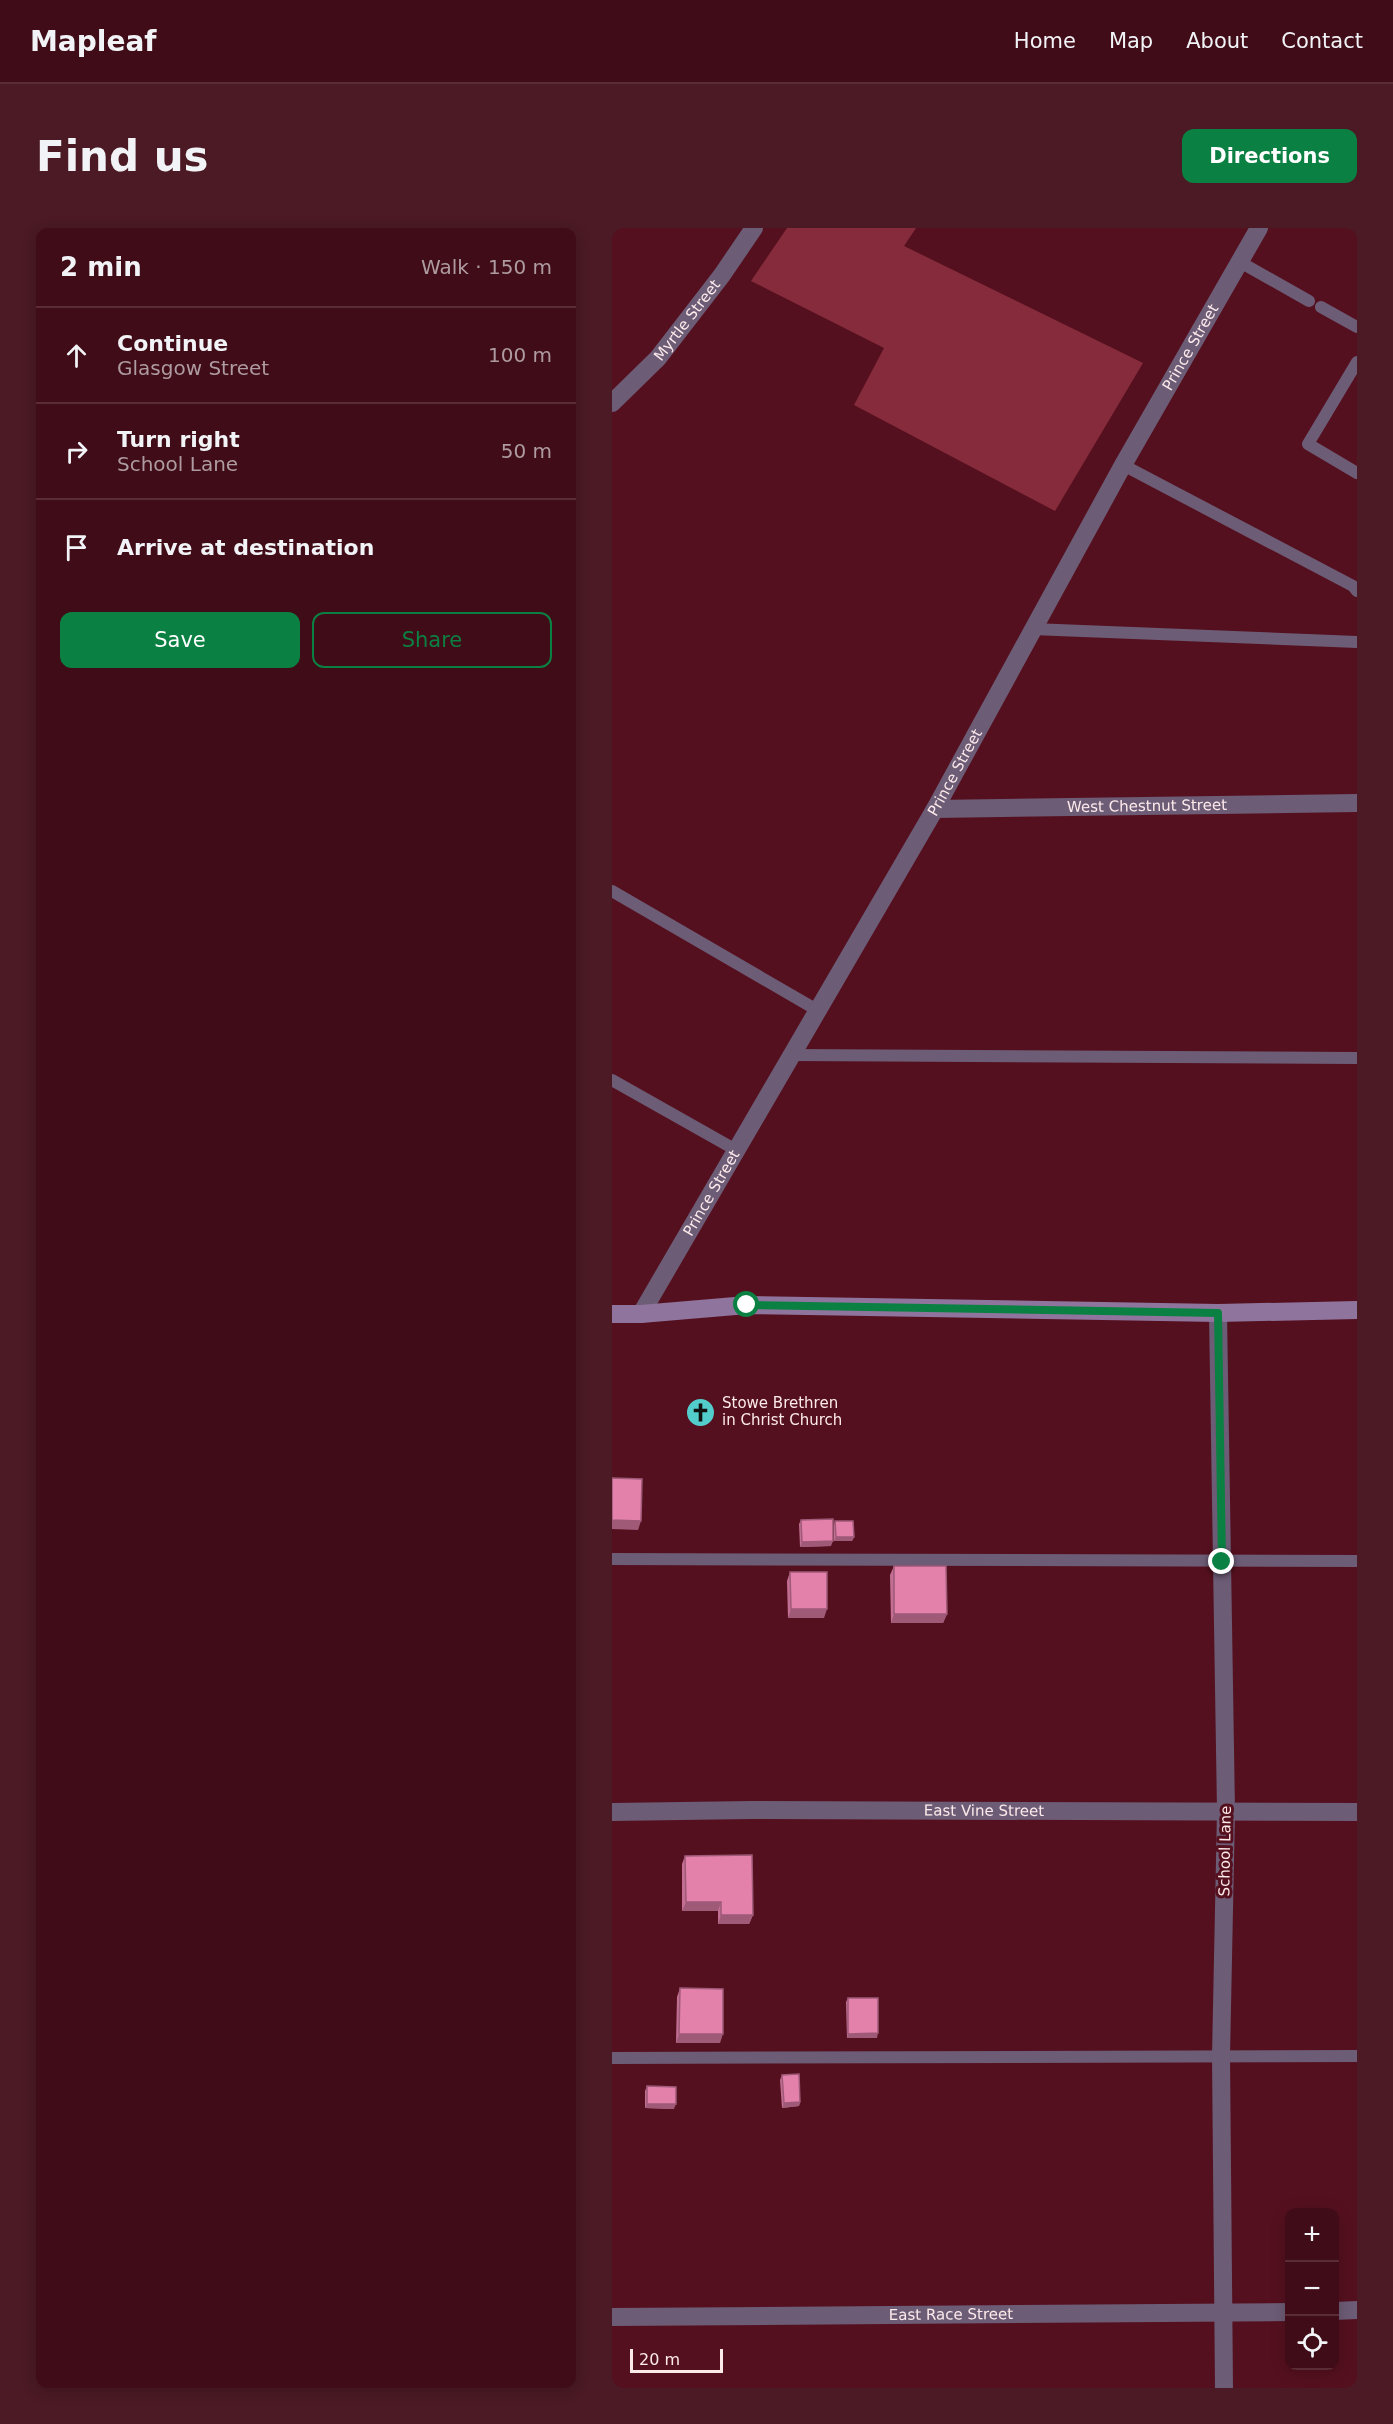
<!DOCTYPE html>
<meta charset="utf-8">
<style>
:root{--surface:#400c17;--page:#4b1a24;--text:#f1f3f6;--muted:#ae9ba1;--line:#592c36;--accent:#0b8043}
body{margin:0;font-family:"DejaVu Sans",sans-serif;background:var(--page);color:var(--text)}
.controls{position:absolute;right:18px;bottom:18px;display:grid;overflow:hidden;border-radius:12px;box-shadow:0 3px 15px #0003}
.controls button{width:54px;height:54px;display:grid;place-items:center;padding:0;border:0;border-bottom:2px solid var(--line);background:var(--surface);color:var(--text);font:30px sans-serif}
.scale{position:absolute;left:18px;bottom:15px;width:93px;box-sizing:border-box;padding-left:6px;border:3px solid #fce9ea;border-top:0;font-size:16px;line-height:21px;white-space:nowrap;color:#fce9ea;-webkit-text-stroke:4px #55101f;paint-order:stroke}
.stop{position:absolute;width:18px;height:18px;margin:-14px;border:4px solid #0b8043;border-radius:50%;background:#fff}
.stop.end{background:#0b8043;border-color:#fff;box-shadow:0 2px 6px #0008}
.list{margin:0;padding:0;list-style:none}
h2{display:flex;justify-content:space-between;align-items:center;height:78px;margin:0;padding:0 24px;font-size:26px}
h2 small{font-size:20px;font-weight:400;color:var(--muted)}
.list li{display:grid;grid-template-columns:39px 1fr auto;gap:18px;align-items:center;box-sizing:border-box;height:96px;padding:0 24px;border-top:2px solid var(--line)}
.list b{display:block;font-size:22px;white-space:nowrap}
.list p{margin:0;font-size:20px;white-space:nowrap;color:var(--muted)}
.list em{font-size:20px;font-style:normal;color:var(--muted)}
.actions{display:flex;gap:12px;padding:18px 24px}
.actions a{flex:1;padding:14px 0;border:2px solid var(--accent);border-radius:12px;text-align:center;font-size:21px;color:var(--accent)}
.actions .main{background:var(--accent);color:#fff}
.icon{flex:none;width:33px;height:33px;fill:none;stroke:currentColor;stroke-width:2;stroke-linecap:round;stroke-linejoin:round}
.map{position:relative;flex:none;width:745px;height:2160px;overflow:hidden;border-radius:12px}
header{display:flex;align-items:center;gap:36px;box-sizing:border-box;height:84px;padding:0 30px;background:var(--surface);border-bottom:2px solid var(--line)}
header strong{font-size:28px}
nav{display:flex;gap:33px;margin-inline-start:auto;font-size:21px}
.intro{display:flex;align-items:center;justify-content:space-between;box-sizing:border-box;height:144px;padding:0 36px}
h1{margin:0;font-size:42px}
.button{padding:15px 27px;border-radius:12px;background:var(--accent);color:#fff;font-size:21px;font-weight:700}
main{display:flex;gap:36px;padding:0 36px}
aside{flex:1;background:var(--surface);border-radius:12px;box-shadow:0 3px 15px #0003}
.map>svg:first-child{display:block}
.green{fill:#862b3b}
.lines{fill:none;stroke-linecap:round;stroke-linejoin:round}
.lane{stroke:#6d5c76;stroke-width:12}
.street{stroke:#6d5c76;stroke-width:18}
.secondary{stroke:#8f759e;stroke-width:18}
.wall{fill:#c36f93}
.shaded-wall{fill:#9f5a78}
.building{fill:#e381ab;stroke:#9f5a78;stroke-width:1.5}
.route{stroke:#0b8043;stroke-width:8}
.labels{text-anchor:middle;stroke-width:6;stroke-linejoin:round;paint-order:stroke}
.street-label{font-size:15px;fill:#fce9ea;stroke:#55101f}
.poi-label{font-size:15px;fill:#fce9ea;stroke:#55101f;text-anchor:start}
</style>
<header>
<strong>Mapleaf</strong>
<nav><a>Home</a><a>Map</a><a>About</a><a>Contact</a></nav>
</header>
<div class="intro"><h1>Find us</h1><a class="button">Directions</a></div>
<main>
<aside>
<h2>2 min<small>Walk · 150 m</small></h2>
<ul class="list">
<li><svg class="icon" aria-label="ahead" viewBox="0 0 24 24"><path d="M12 20V5M6 11l6-6 6 6"/></svg><div><b>Continue</b><p>Glasgow Street</p></div><em>100 m</em></li>
<li><svg class="icon" aria-label="right" viewBox="0 0 24 24"><path d="M7 20v-9h11M14 6l5 5-5 5"/></svg><div><b>Turn right</b><p>School Lane</p></div><em>50 m</em></li>
<li><svg class="icon" aria-label="arrive" viewBox="0 0 24 24"><path d="M6 21V4h12l-3 4 3 4H6"/></svg><div><b>Arrive at destination</b></div></li>
</ul>
<div class="actions"><a class="main">Save</a><a>Share</a></div>
</aside>
<div class="map">
<svg width="745" height="2160" viewBox="0 0 745 2160">
<rect width="100%" height="100%" fill="#55101f"/>
<path class="green" d="M175 0H304L292 18 531 135 443 283 242 177 272 120 139 53Z"/>
<g class="lines">
<path class="lane" d="M628 34 697 73
M709 79 745 99
M745 134 696 216 745 245
M511 237 741 358 745 363
M420 401 745 414
M0 663 205 782
M180 827 745 830
M0 852 124 922
M0 1331 745 1333
M0 1830 745 1828"/>
<g class="street">
<path id="s1" d="M0 175 46 130 110 47 142 0"/>
<path id="s2" d="M323 581 745 575"/>
<path d="M606 1085 614 1583 609 1828 612 2160"/>
<path id="s3" d="M29 1086 323 581 511 237 647 0"/>
<path id="s4" d="M0 1584 139 1582 745 1584"/>
<path d="M722 2083 745 2082"/>
<path id="s5" d="M0 2089 678 2084"/>
</g>
<path class="secondary" d="M0 1086H29L135 1077 606 1085 745 1082"/>
</g>
<path class="wall" d="M189 1292 219 1318 188 1319 187 1296Z
M223 1293 242 1309 240 1313H222V1297Z
M282 1338 335 1386 331 1395H279L278 1347Z
M178 1344 212 1390H176L175 1353Z
M73 1628 141 1687 137 1696H106V1683H70V1636Z
M68 1760 108 1815H64L65 1769Z
M236 1770 265 1810H235L234 1774Z
M170 1847 188 1874 187 1878 170 1880 168 1852Z
M35 1858 62 1881 33 1880V1863Z"/>
<path class="shaded-wall" d="M0 1292 29 1293 26 1302 0 1301Z
M224 1309H242L240 1313H222Z
M221 1313 219 1318 188 1319 190 1314Z
M179 1381H215L212 1390H176Z
M282 1386H335L331 1395H279Z
M74 1674H109L106 1683H70Z
M109 1687H141L137 1696H106Z
M266 1805 265 1810H235L236 1806Z
M67 1806H111L108 1815H64Z
M188 1874 187 1878 170 1880 172 1875Z
M35 1876H64L62 1881 33 1880Z"/>
<path class="building" d="M0 1250 30 1251 29 1293 0 1292Z
M221 1291V1313L190 1314 189 1292Z
M223 1293H241L242 1309H224Z
M282 1338H334L335 1386H282Z
M178 1344H215V1381H179Z
M140 1627 141 1687H109V1674H74L73 1628Z
M68 1760 111 1761V1806H67Z
M236 1770H266V1805L236 1806Z
M187 1846 188 1874 172 1875 170 1847Z
M35 1858 64 1859V1876H35Z"/>
<g class="lines">
<path class="route" d="M135 1077 606 1085 610 1334"/>
</g>
<defs>
<symbol id="church-disc" viewBox="-11 -11 22 22"><circle r="9.5" fill="#53cdcb" stroke="#55101f"/><path d="M-1.2-6h2.4v3.5h3.3v2.4h-3.3V6h-2.4V-.1h-3.3v-2.4h3.3Z" fill="#111"/></symbol>
</defs>
<g fill-rule="evenodd">
<use href="#church-disc" x="72" y="1168" width="33" height="33"/>
</g>
<g class="labels">
<g class="street-label">
<text dy="5" stroke="none"><textPath href="#s1" startOffset="112">Myrtle Street</textPath></text>
<text dy="5" stroke="none"><textPath href="#s3" startOffset="1112">Prince Street</textPath></text>
<text dy="5" stroke="none"><textPath href="#s3" startOffset="626">Prince Street</textPath></text>
<text dy="5" stroke="none"><textPath href="#s2" startOffset="212">West Chestnut Street</textPath></text>
<text dy="5" stroke="none"><textPath href="#s3" startOffset="140">Prince Street</textPath></text>
<text dy="5" stroke="none"><textPath href="#s4" startOffset="372">East Vine Street</textPath></text>
<text transform="translate(613 1623) rotate(-89)" y="5">School Lane</text>
<text dy="5" stroke="none"><textPath href="#s5" startOffset="339">East Race Street</textPath></text>
</g>
<g class="poi-label">
<text x="110" y="1180">Stowe Brethren<tspan x="110" dy="17">in Christ Church</tspan></text>
</g>
</g>
</svg>
<div class="controls">
<button>+</button>
<button>−</button>
<button><svg class="icon" aria-label="locate" viewBox="0 0 24 24"><circle cx="12" cy="12" r="6"/><path d="M12 2v4M12 18v4M2 12h4M18 12h4"/></svg></button>
</div>
<div class="scale">20 m</div>
<div class="stop" style="left:135px;top:1077px"></div>
<div class="stop end" style="left:610px;top:1334px"></div>
</div>
</main>
